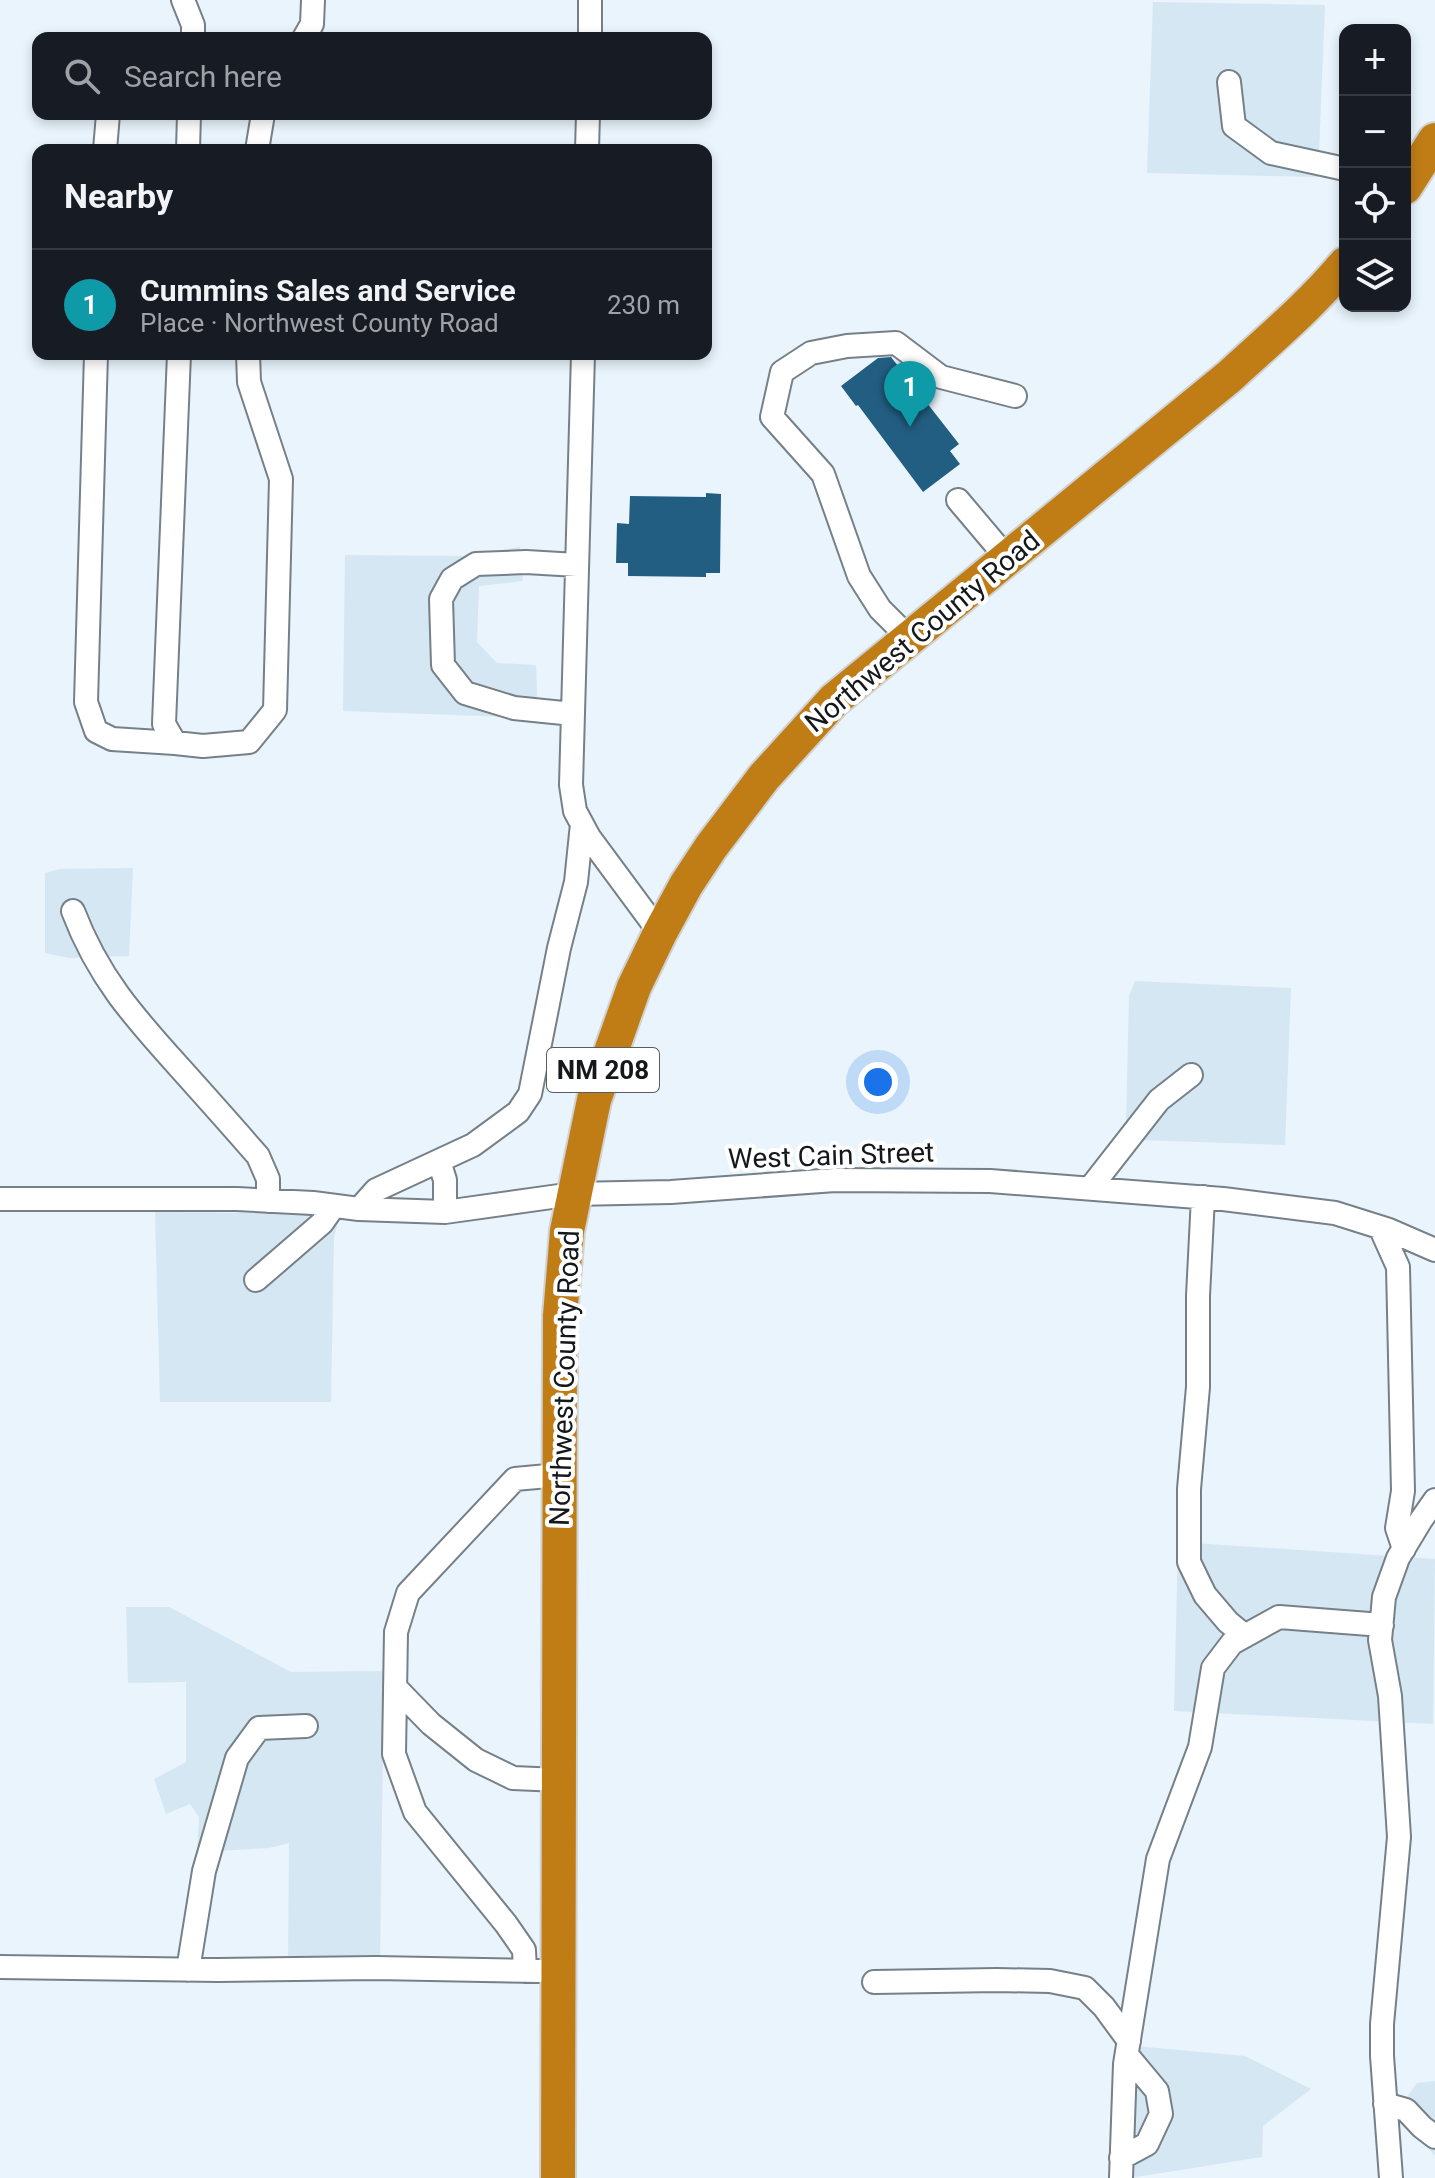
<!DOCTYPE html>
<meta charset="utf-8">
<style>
:root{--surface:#171b24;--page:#242831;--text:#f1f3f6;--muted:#9ea1a6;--line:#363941;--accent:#0f766e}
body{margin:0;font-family:Roboto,sans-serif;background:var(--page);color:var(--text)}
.controls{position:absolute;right:24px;top:24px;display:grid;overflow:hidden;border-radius:16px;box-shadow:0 4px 12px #0003}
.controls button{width:72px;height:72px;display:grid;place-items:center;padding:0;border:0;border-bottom:2px solid var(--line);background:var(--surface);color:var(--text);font:40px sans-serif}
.you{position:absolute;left:878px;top:1082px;width:28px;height:28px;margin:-20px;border:6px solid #fff;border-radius:50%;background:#1a73e8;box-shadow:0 0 0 12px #1a73e833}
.badge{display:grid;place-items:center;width:52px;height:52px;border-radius:50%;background:var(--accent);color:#fff;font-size:26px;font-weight:700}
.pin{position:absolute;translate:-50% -66px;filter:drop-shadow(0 2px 4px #0008)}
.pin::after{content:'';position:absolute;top:42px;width:28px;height:24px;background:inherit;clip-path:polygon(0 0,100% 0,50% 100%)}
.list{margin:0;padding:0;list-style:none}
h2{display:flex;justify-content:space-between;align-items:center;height:104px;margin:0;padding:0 32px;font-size:34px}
h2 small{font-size:26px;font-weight:400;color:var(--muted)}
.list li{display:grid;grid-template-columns:52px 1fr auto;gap:24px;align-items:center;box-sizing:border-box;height:112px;padding:0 32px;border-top:2px solid var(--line)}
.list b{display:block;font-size:30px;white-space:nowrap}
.list p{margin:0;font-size:26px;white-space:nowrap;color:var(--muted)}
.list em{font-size:26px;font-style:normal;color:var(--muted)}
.icon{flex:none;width:44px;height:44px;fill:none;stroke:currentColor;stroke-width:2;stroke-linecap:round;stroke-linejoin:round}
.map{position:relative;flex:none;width:1435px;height:2178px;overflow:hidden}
.search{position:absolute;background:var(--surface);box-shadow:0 4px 12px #0003;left:32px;top:32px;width:680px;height:88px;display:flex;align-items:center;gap:20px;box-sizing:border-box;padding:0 28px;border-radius:16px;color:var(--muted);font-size:30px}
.panel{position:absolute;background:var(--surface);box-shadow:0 4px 12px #0003;left:32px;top:144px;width:680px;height:216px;border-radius:16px}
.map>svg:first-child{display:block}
.built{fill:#d5e7f3}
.building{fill:#225e82}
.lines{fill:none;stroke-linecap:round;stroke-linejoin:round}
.minor-casing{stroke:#768087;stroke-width:26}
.highway-casing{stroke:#d0d1d1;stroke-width:38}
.minor{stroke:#fff;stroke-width:22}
.highway{stroke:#c07d16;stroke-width:34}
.labels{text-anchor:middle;stroke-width:8;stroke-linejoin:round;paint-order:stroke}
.shield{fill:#fff;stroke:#5a5d5f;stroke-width:2}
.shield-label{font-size:26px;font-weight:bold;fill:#14181a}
.street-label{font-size:28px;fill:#14181a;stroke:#fff}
</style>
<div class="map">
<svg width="1435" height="2178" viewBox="0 0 1435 2178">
<rect width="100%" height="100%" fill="#e9f4fc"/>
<path class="built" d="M1153 2 1325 5 1318 177 1147 173Z
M520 547 523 581 479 586 477 642 497 663 536 665 538 718 343 711 345 555 461 556Z
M133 868 129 956 69 958 45 953V873L59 869Z
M1135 981 1291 988 1285 1145 1139 1140 1126 1126 1129 996Z
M155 1212 316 1213 340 1216 334 1237 331 1402H160Z
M1178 1542 1435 1559 1433 1724 1174 1711Z
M126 1607H169L291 1672 384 1671 380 1964H288L289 1843 269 1848 197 1852 199 1817 190 1804 166 1814 154 1779 186 1762V1682L128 1683Z
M1135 2046 1245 2056 1311 2089 1263 2126 1262 2157 1130 2178Z
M1435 2081V2156L1396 2112 1417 2083Z"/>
<path class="building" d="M891 357 959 444 950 451 960 464 923 492 858 405 856 406 841 386 878 358Z
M706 493 721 494 720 573H706V577L628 576V563H616L617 523 629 524 630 496 706 497Z"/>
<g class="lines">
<defs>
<path id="minor" d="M183 0 193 25V38
M304 38 312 24 313 0
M590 38V0
M1229 82 1234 126 1271 153 1345 169
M105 150 108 114
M188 150 189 114
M257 150 263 114
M587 150 588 114
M96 354 86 702 96 731 112 739 175 743
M179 354 164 724 175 743 203 746 249 742 275 710 281 479 249 382 248 354
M583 354 571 785 575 811 589 837 660 933
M958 500 1007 558
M909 638 880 609 859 576 823 474 772 417 782 372 811 353 847 346 896 343 941 377 1015 396
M573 714 514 708 465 693 443 665 441 599 452 579 476 564 526 562 577 565
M73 911C98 977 133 1016 180 1068 206 1097 232 1126 258 1156L268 1179V1201
M439 1161 445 1180V1212
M1091 1187 1159 1100 1191 1075
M1203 1197 1198 1296V1387L1189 1489V1562L1205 1595 1228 1622 1245 1636
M0 1199H237L313 1203 359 1209 445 1212 573 1194 671 1192 835 1180 990 1181 1223 1199 1335 1213 1389 1230 1435 1250
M359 1209 376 1190 473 1145 518 1112 530 1094 559 948 576 882 582 824
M1380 1227 1398 1267 1403 1491 1397 1528 1404 1549
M256 1280 322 1223 334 1206
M395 1687 431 1724 476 1760 513 1778 559 1780
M0 1967 218 1970 376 1968 539 1971
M188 1970 204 1871 237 1758 259 1728 306 1726
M525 1971 524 1950 506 1924 415 1812 394 1754 396 1632 408 1593 515 1479 559 1475
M874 1982 997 1980 1050 1981 1085 1988 1104 2007 1129 2041
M1385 2104 1406 2110 1422 2127 1435 2137
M1121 2158 1147 2144 1161 2114 1157 2091 1127 2055
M1121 2178 1125 2064 1158 1859 1200 1747 1213 1668 1232 1643 1279 1617 1382 1625
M1391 2178 1382 2056V2024L1399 1837 1390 1696 1380 1640 1384 1597 1398 1558 1421 1520 1435 1500"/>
<path id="highway" d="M1405 187 1435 140
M558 2178 560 1316 567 1231 594 1100 634 987 660 933 686 885 711 847 764 777 834 700 1230 376C1269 340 1311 305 1345 264"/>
</defs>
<use href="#minor" class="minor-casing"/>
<use href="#highway" class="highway-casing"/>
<use href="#minor" class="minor"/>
<use href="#highway" class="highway"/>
</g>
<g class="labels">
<rect class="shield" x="547" y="1048" width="112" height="44" rx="6"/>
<g class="shield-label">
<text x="603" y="1079">NM 208</text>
</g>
<g class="street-label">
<text transform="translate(922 631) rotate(-40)" y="10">Northwest County Road</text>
<text transform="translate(831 1155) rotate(-2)" y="10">West Cain Street</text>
<text transform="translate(564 1378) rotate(-88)" y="10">Northwest County Road</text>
</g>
</g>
</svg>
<div class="controls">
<button>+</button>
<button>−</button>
<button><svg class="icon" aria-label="locate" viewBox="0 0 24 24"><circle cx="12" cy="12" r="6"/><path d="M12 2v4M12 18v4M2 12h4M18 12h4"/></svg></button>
<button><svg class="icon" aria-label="layers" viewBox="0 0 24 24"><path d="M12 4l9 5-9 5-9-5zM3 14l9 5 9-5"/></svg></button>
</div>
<div class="you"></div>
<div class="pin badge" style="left:910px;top:427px;background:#0f9aa8">1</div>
<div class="search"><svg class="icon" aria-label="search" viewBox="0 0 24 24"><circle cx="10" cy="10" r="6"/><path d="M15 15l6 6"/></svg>Search here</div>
<section class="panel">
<h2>Nearby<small></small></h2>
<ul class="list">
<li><span class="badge" style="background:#0f9aa8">1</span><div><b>Cummins Sales and Service</b><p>Place · Northwest County Road</p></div><em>230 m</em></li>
</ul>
</section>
</div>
